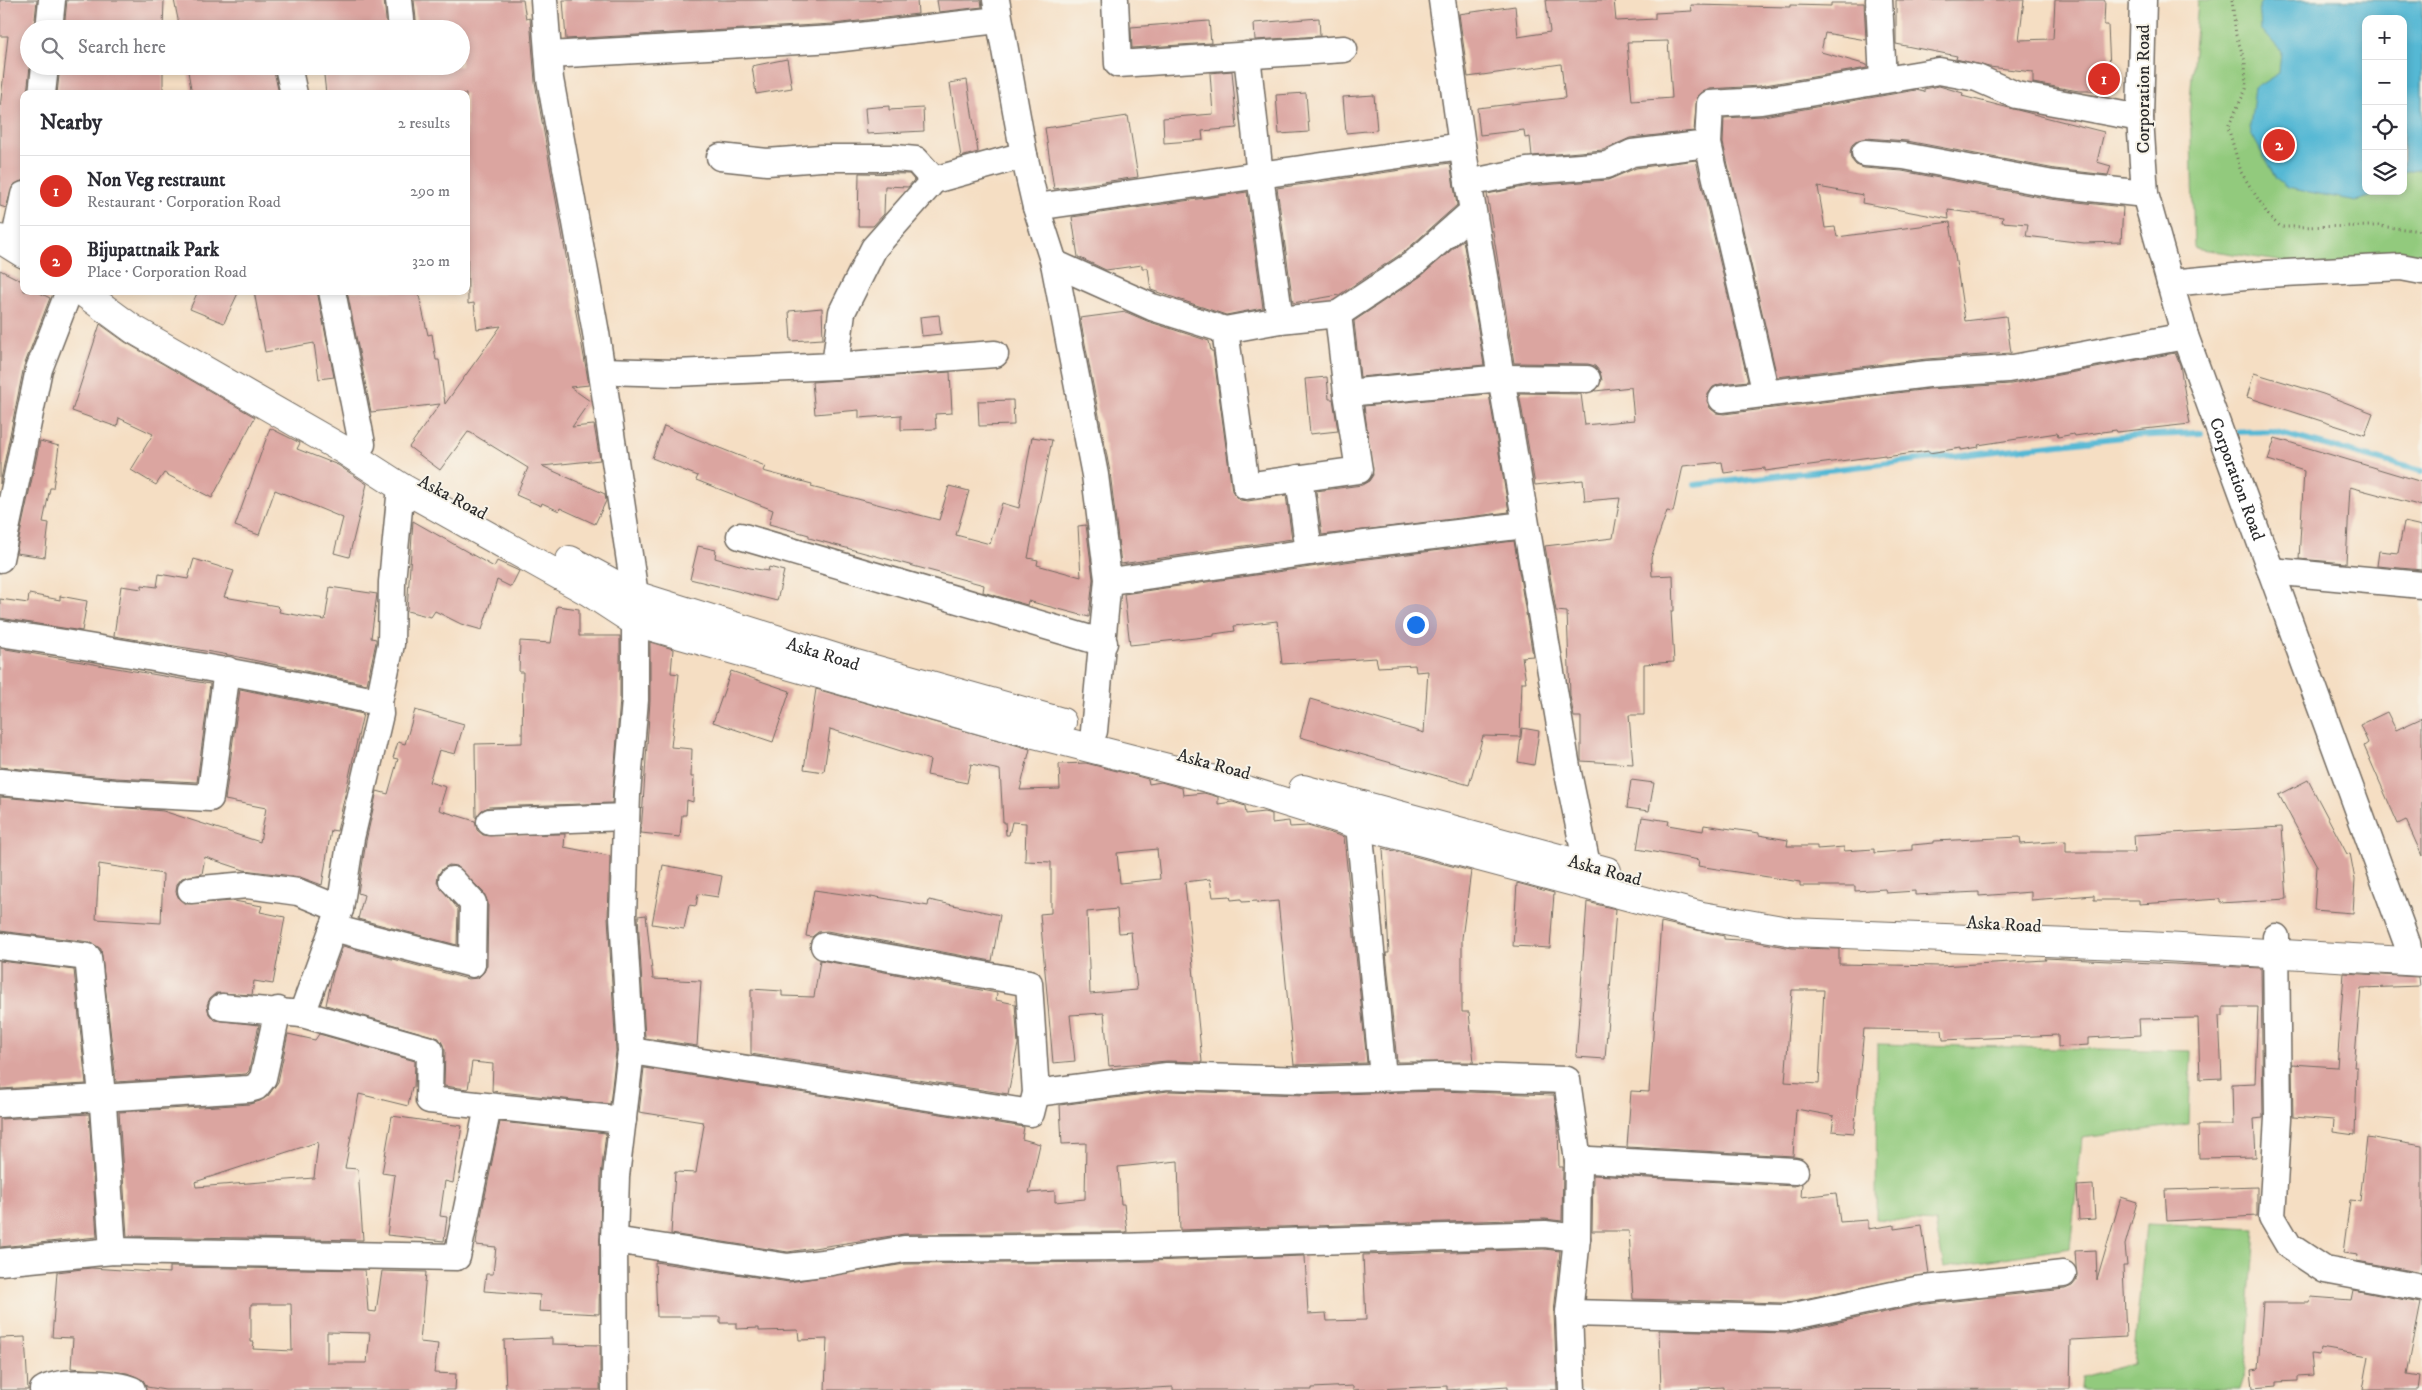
<!DOCTYPE html>
<meta charset="utf-8">
<style>
:root{--surface:#fff;--page:#f2f2f3;--text:#2b2b33;--muted:#7c7c81;--line:#e1e1e2;--accent:#d93025}
body{margin:0;font-family:"IM FELL DW Pica",serif;background:var(--page);color:var(--text)}
.controls{position:absolute;right:15px;top:15px;display:grid;overflow:hidden;border-radius:10px;box-shadow:0 2px 8px #0003}
.controls button{width:45px;height:45px;display:grid;place-items:center;padding:0;border:0;border-bottom:1px solid var(--line);background:var(--surface);color:var(--text);font:25px sans-serif}
.you{position:absolute;left:1415px;top:624px;width:18px;height:18px;margin:-12px;border:4px solid #fff;border-radius:50%;background:#1a73e8;box-shadow:0 0 0 8px #1a73e833}
.badge{display:grid;place-items:center;width:32px;height:32px;border-radius:50%;background:var(--accent);color:#fff;font-size:16px;font-weight:700}
.pin{position:absolute;translate:-50% -50%;border:2px solid #fff;box-shadow:0 1px 5px #0006}
.list{margin:0;padding:0;list-style:none}
h2{display:flex;justify-content:space-between;align-items:center;height:65px;margin:0;padding:0 20px;font-size:21px}
h2 small{font-size:16px;font-weight:400;color:var(--muted)}
.list li{display:grid;grid-template-columns:32px 1fr auto;gap:15px;align-items:center;box-sizing:border-box;height:70px;padding:0 20px;border-top:1px solid var(--line)}
.list b{display:block;font-size:19px;white-space:nowrap}
.list p{margin:0;font-size:16px;white-space:nowrap;color:var(--muted)}
.list em{font-size:16px;font-style:normal;color:var(--muted)}
.icon{flex:none;width:28px;height:28px;fill:none;stroke:currentColor;stroke-width:2;stroke-linecap:round;stroke-linejoin:round}
.map{position:relative;flex:none;width:2422px;height:1390px;overflow:hidden}
.search{position:absolute;background:var(--surface);box-shadow:0 2px 8px #0003;left:20px;top:20px;width:450px;height:55px;display:flex;align-items:center;gap:12px;box-sizing:border-box;padding:0 18px;border-radius:28px;color:var(--muted);font-size:19px}
.panel{position:absolute;background:var(--surface);box-shadow:0 2px 8px #0003;left:20px;top:90px;width:450px;height:205px;border-radius:10px}
.map>svg:first-child{display:block}
.green{fill:#92ca7d;stroke:#5e7a54;fill-rule:evenodd}
.water{fill:#55b8d4;stroke:#407280}
.lines{fill:none;stroke-linecap:round;stroke-linejoin:round}
.stream{stroke:#55b8d4;stroke-width:6}
.building{fill:#dba5a0;fill-rule:evenodd}
.minor-casing{stroke:#726a60;stroke-width:29}
.highway-casing{stroke:#726a60;stroke-width:30}
.path{stroke:#726a60;stroke-width:3;stroke-dasharray:1 4;stroke-linecap:butt}
.minor{stroke:#fff;stroke-width:26}
.highway{stroke:#fff;stroke-width:28}
.labels{text-anchor:middle;stroke-width:4;stroke-linejoin:round;paint-order:stroke}
.street-label{font-size:18px;fill:#2b2b2b;stroke:#f7f3e8}
</style>
<div class="map">
<svg width="2422" height="1390" viewBox="0 0 2422 1390">
<rect width="100%" height="100%" fill="#f7f3e8"/>
<filter id="ink" filterUnits="userSpaceOnUse"><feTurbulence type="fractalNoise" baseFrequency=".02" numOctaves="2"/><feDisplacementMap in="SourceGraphic" scale="10" xChannelSelector="R" yChannelSelector="G"/><feConvolveMatrix kernelMatrix="1 2 1 2 8 2 1 2 1" color-interpolation-filters="sRGB"/></filter>
<filter id="wash" filterUnits="userSpaceOnUse"><feTurbulence type="fractalNoise" baseFrequency=".0096" numOctaves="4" result="noise"/><feDisplacementMap in="SourceGraphic" scale="20" xChannelSelector="R" yChannelSelector="G"/><feGaussianBlur stdDeviation="1.12" result="paint"/><feColorMatrix in="noise" values="0 0 0 0 0 0 0 0 0 0 0 0 0 0 0 0 0 1.4 0 .05"/><feComposite in="paint" operator="in"/></filter>
<g filter="url(#wash)">
<rect width="100%" height="100%" fill="#f5dec3"/>
<path class="green" d="M2198 0H2422V269L2325 268 2194 248 2190 100ZM2366 19H2403V191H2366Z
M1877 1044 2191 1051 2189 1124 2082 1138 2070 1248 1944 1267 1935 1223 1876 1219Z
M2146 1224 2256 1229 2246 1368 2239 1390H2081L2082 1377 2133 1364Z"/>
<path class="water" d="M2263 0H2422V168L2403 172V19H2366V191H2378L2373 196 2356 201 2287 188 2276 179 2251 133 2250 126 2255 88 2279 73 2281 51 2261 29 2259 5Z"/>
<g class="lines">
<path class="stream" d="M2239 432 2272 431 2422 471
M1695 485 2131 436 2201 433"/>
</g>
<g id="blocks">
<path class="building" d="M0 0H37L34 29H29L30 66 27 94H24V180L13 185 6 208 0 206V108L8 36H0Z
M67 0H164L163 29H64Z
M174 0H384L387 29H180Z
M414 0H523L526 19 530 18 535 82 589 385 570 387 590 401 572 427 594 425 600 460 542 466 605 494 606 501 595 524 560 508 559 511 542 503 541 506 516 495 528 468 471 433 468 432 440 470 409 447 440 404 371 412 347 291H418L428 335 432 334 436 360H439L445 404 501 326 477 329 474 303 468 304 466 94H326L323 66H461V29H417Z
M563 0H917L918 14 833 24 566 39Z
M937 0H981L982 7 939 12Z
M1546 0H1614L1616 21 1655 19V13L1692 11 1691 5 1790 7V5L1831 6V3H1864L1866 40 1825 33 1821 52 1867 65V68L1759 86 1709 89 1697 97 1694 131 1630 138 1603 150 1532 156 1530 137 1525 138 1524 130 1480 135 1477 108 1565 98 1561 64 1468 77 1459 14 1515 6 1518 37 1550 32ZM1668 41 1672 98 1632 101 1627 42Z
M1896 0H2024L2019 40 2053 39 2055 0H2105L2104 25H2108L2111 91H2079L2033 83V72L1989 67 1956 59 1957 56 1896 44Z
M1319 18 1320 36 1255 40 1254 23Z
M1209 21 1211 43 1132 48 1131 27Z
M787 59 792 88 756 94 752 66Z
M60 66H163V94H57Z
M187 66H273L279 94H192Z
M1232 71 1237 128 1202 131 1203 140 1164 143 1163 118 1213 114 1210 73Z
M967 80 978 152 961 157 950 83Z
M1939 86 1963 93 1962 96 2104 132 2097 162 2111 166 2108 175 2055 169 1907 141 1866 138 1858 140 1852 145 1850 152 1851 159 1856 165 1864 168 1902 171 2050 199 2123 207 2121 242 2084 243 2026 236 2028 224 2002 222 2003 217 1948 210 1949 219 1862 203 1863 195 1818 187 1825 228 1835 227 1837 237 1950 222 1965 321 2006 316 2011 353 1926 359 1777 377 1723 143 1724 118 1763 116 1916 90 1924 92V89Z
M1306 93 1309 132 1279 134 1276 95Z
M1374 95 1377 130 1346 133 1343 97Z
M889 106V110L923 108 924 131 867 134 865 108Z
M1128 116 1138 177 1054 189 1045 128Z
M1696 160 1748 381 1720 384 1713 387 1708 394 1707 401 1710 408 1716 413 1724 414 1929 389 2011 384 2175 353 2180 365 2190 424 2117 432 2116 430 2075 436 2074 434 2058 437 2057 433 1978 445 1979 447 1961 450V448L1929 453V451L1885 457V455L1765 471V468L1724 473 1722 462 1683 466 1673 512 1667 511 1651 558 1652 576 1673 575 1674 611H1671L1674 662 1644 664V715H1629L1633 764 1581 761V717H1574L1570 696 1567 612 1556 611 1545 546 1613 538 1620 498 1585 501 1583 480 1535 485 1519 393 1581 394 1585 425 1634 420 1631 387 1595 391 1602 380 1600 372 1595 366 1588 364 1514 363 1487 194 1529 186 1608 180 1636 168Z
M1450 163 1457 205 1404 252 1339 295 1293 303 1277 188Z
M859 173 909 174 914 180 908 187 885 186 884 214 873 226H858Z
M1247 192 1263 308 1226 315 1151 290 1148 268H1142V265L1106 270 1078 257 1072 217Z
M1463 240 1484 365 1360 377 1354 321 1421 276Z
M0 270 24 282V291H36L50 298 24 366 0 484Z
M198 291H239L224 323 190 309Z
M254 291H317L334 377 319 379 314 343 265 352Z
M822 308 823 339 791 341 789 311Z
M1126 312 1147 321 1209 341 1211 351H1213L1232 491 1240 500 1248 501 1286 495 1292 539 1121 564 1110 472 1080 318Z
M939 315 941 334 922 336 920 317Z
M100 324 125 342 255 417 212 498 164 473 156 485 131 470 153 434 119 418 117 427 72 411Z
M950 372 952 413 935 414 936 429 901 430V415L859 418V410L815 414 812 382Z
M2254 373 2323 394 2373 413 2365 435 2247 397Z
M1327 377 1329 399H1333L1338 431 1310 434 1305 379Z
M1489 394 1509 512 1322 535 1316 491 1362 485 1369 481 1373 475 1364 406Z
M1013 400 1014 425 979 426 978 401Z
M664 426 765 466 763 471 812 484 811 487 939 520 949 486 969 491 956 535 990 544 1002 503 1019 508 1032 437 1052 440 1028 558 1038 560 1037 565 1081 577 1078 526 1086 525 1093 579 1089 617 1028 601 1027 605 983 592 984 585 809 538V535L769 524 773 510 696 480 698 476 652 458Z
M270 428 300 443 297 449 338 465 367 484 349 557 334 553 343 518 275 490 259 535 235 526Z
M2275 438 2422 482V506L2350 487 2346 563 2299 559 2304 471 2268 460Z
M40 441 59 446 53 488H50L43 522 49 523 45 557 16 553Z
M413 521 494 567 497 561 519 571 511 587 497 580 482 630 461 624 435 611 431 617 407 611Z
M2404 522 2422 526V570L2377 566 2379 551 2398 553Z
M1514 541 1533 656 1522 657 1526 682H1522L1520 737 1483 736 1469 785 1300 737 1310 699 1424 733 1428 671 1416 672 1415 665 1378 667 1376 658 1282 664 1277 621 1234 626 1235 631 1214 634V636L1130 645 1124 594 1359 560Z
M698 546 716 550 715 558 750 568 768 571 769 567 784 571 777 601 690 579Z
M194 559 234 571 224 597 277 606 280 609 279 612 325 620 330 587 377 594 371 638 376 639V642L367 684 229 655 114 636 121 586 142 589V585L157 587 159 574 188 579Z
M29 594 60 600V596L87 601 82 631 0 618V599L28 603Z
M557 606 579 609V636H620V699L612 803 489 807 482 810 476 818 475 744 522 743 523 672H519L520 641 551 643Z
M650 642 673 649 671 673 679 674 671 747 692 749 691 777H694L693 802 687 800 686 815H682L680 837 641 833 650 701Z
M0 648 210 684 197 782 116 778 0 767Z
M731 671 790 691 773 742 713 722Z
M240 689 363 714 337 831 331 830 322 885 300 877 244 870 205 857 202 874 182 878 177 884 176 892 179 899 185 904 234 901 262 906 260 912 285 917 273 984 254 981 252 995 216 993 210 998 207 1005 209 1014 214 1020 259 1025 249 1071 246 1074 116 1082 101 949 90 942 0 931V797L163 811 260 842 266 808 225 800ZM99 864 163 874 161 923 96 919Z
M816 689 1030 749 1020 790 1060 789 1059 764 1086 763 1148 779 1149 784 1161 782 1182 788 1183 795 1204 793 1218 797V804L1233 802 1245 806 1246 814 1264 812 1272 814V823L1289 821 1290 827 1308 826 1344 837 1367 1063 1294 1065 1278 901 1257 903V901L1242 902 1241 899 1231 900 1230 896 1213 897 1210 879 1185 882 1202 1062 1167 1061 1109 1066 1104 1013 1070 1015 1075 1061 1053 1063 1040 914 1051 913V862L1025 861 1026 823 1012 822 1009 835H1006L1005 822H1003L1000 770 971 764 967 783 927 775 930 760 830 729 824 772 804 769ZM1157 849 1160 879 1120 883 1117 853ZM1117 909 1119 933 1131 932 1137 990 1090 994 1087 912Z
M415 710 464 724 455 754 439 750 429 782 446 787 439 810 475 821 477 830 483 835 565 834 564 847 610 856 608 917 616 1051 610 1104 492 1091 493 1064 472 1062 468 1089 444 1086 445 1050 439 1038 326 1005 333 973 343 946 468 979 478 978 484 972 487 965 488 903 484 893 457 866 449 865 442 869 438 875 437 883 458 909 457 945 358 919 364 895 358 893 366 841 377 791 388 794 398 759 393 758 398 742 405 744Z
M2387 712 2396 730 2422 718V856L2406 820 2398 824 2364 746 2368 743 2360 725Z
M1522 728 1539 731 1534 765 1518 762Z
M1631 780 1654 783 1649 811 1627 808Z
M2308 780 2347 854 2350 853 2355 880 2353 913 2314 910 2317 866 2279 795Z
M1642 817 1669 821 1668 825 1703 831 1704 825 1759 833V835L1788 840 1787 846H1817V849L1844 847V851L1874 849V853L1912 850V845L1934 843V841L2020 837 2021 844 2066 841V852H2135L2134 835 2282 827 2287 899 2220 903V899L2139 904V900H2094V895L2031 900V892L1979 896V892L1915 895V891L1886 893 1885 889 1855 891V886H1800V882L1698 866 1699 860 1637 849Z
M1383 848 1471 871 1462 938V1012H1469L1474 1062H1397L1386 953H1389Z
M663 865 722 876 718 897 698 894 696 906 689 905 684 929 652 924Z
M1517 883 1554 893 1550 948 1513 946Z
M814 890 871 898V896L928 906 929 900 1000 915 992 961 827 931 818 932 812 937 806 936Z
M1587 902 1616 909 1605 1059 1576 1057Z
M646 915 653 979 701 981 697 1046 645 1038 638 916Z
M1661 922 1724 936V939L1752 941 1792 948 1839 949V964L1940 966 2046 960 2045 958 2261 968 2263 1118 2254 1119 2256 1157 2199 1158 2198 1125H2233L2232 1084 2255 1083 2258 1007H2223V1016H2219L2222 1078 2200 1079 2198 1018 2139 1019 2140 1035 2088 1038V1045L2058 1047V1035L1943 1040 1942 1030 1864 1029 1854 1133 1832 1131 1834 1116 1796 1109 1793 1156 1627 1147 1631 1091 1649 1092ZM1792 990H1824L1819 1084 1785 1082Z
M820 960 997 993 996 1000 1015 1004 1018 1044 1008 1094 751 1054V989L782 991V996L814 997Z
M0 961 74 970 86 1084 0 1089Z
M2344 973 2419 977 2420 986 2361 988 2354 1067H2357L2355 1135 2333 1132 2334 1120 2293 1117 2292 1064 2337 1067Z
M288 1034 315 1040 319 1034 415 1061 414 1088 412 1087 408 1106 359 1094 345 1168 358 1169 363 1240 127 1236 119 1112 250 1104 260 1101 268 1096 278 1082ZM318 1142 314 1178 196 1187 195 1182Z
M644 1068 1024 1127 1022 1139 1040 1144 1029 1193 1055 1191V1202L1085 1199 1086 1143 1062 1144 1060 1105 1168 1091 1306 1095 1440 1091 1554 1095 1558 1123 1559 1167H1563L1562 1221 1545 1219 1180 1230 1178 1161 1118 1167 1121 1204H1124L1127 1232 904 1234 788 1252 671 1234 675 1172 696 1173 704 1125 703 1122 639 1112Z
M89 1114 97 1237 0 1247V1119Z
M392 1116 462 1126 453 1183 445 1181 440 1216 447 1217 444 1241 387 1235 395 1175 382 1173Z
M500 1122 606 1133 601 1175 599 1314 539 1311 540 1295 484 1291 486 1274H493L496 1247 476 1245 477 1236Z
M2367 1137 2422 1146V1273L2357 1261 2358 1255 2343 1253 2350 1200 2360 1201Z
M1593 1175 1794 1186 1802 1184 1801 1197 1836 1193 1840 1222 1868 1220V1229L1894 1225V1229L1922 1225 1929 1274 1784 1303 1633 1299 1629 1231H1592Z
M2093 1185 2095 1219 2079 1220 2077 1186Z
M2257 1187V1216L2167 1221 2165 1190Z
M2121 1197 2137 1202 2125 1245 2127 1266H2123L2126 1337 2071 1340 2070 1389 1723 1390V1387L1661 1390 1659 1330 1788 1333 1918 1305 2065 1289 2072 1286 2077 1280 2075 1251 2096 1250 2097 1280Z
M1544 1249 1560 1251 1554 1313 1557 1390H1508V1386L1447 1390V1386L1353 1390V1386L1312 1388V1390H1173V1387L1118 1390H825L827 1339 799 1340 798 1330 759 1331V1328L736 1329V1323H720V1317H657L655 1262 789 1282 905 1264 1120 1262 1305 1256 1308 1314 1326 1313 1327 1321 1366 1320 1363 1255Z
M169 1267 365 1270 368 1311 376 1312 382 1271 426 1272 420 1342 438 1344 434 1373 456 1374 455 1390H165L147 1387 143 1380 127 1373 71 1368 73 1338 52 1337 57 1272 91 1268 169 1273ZM251 1304H291L292 1351 253 1349 254 1342H251ZM327 1332 370 1333 367 1363H327Z
M2353 1290 2421 1303 2407 1374 2420 1376 2418 1390H2363L2369 1356 2320 1348 2319 1355 2311 1354 2313 1375 2298 1376V1381L2276 1382V1386L2253 1388 2251 1370 2258 1369 2263 1303H2310L2311 1297 2351 1300Z
M25 1337 28 1390H0V1338Z
M552 1338V1344L600 1345V1390H506L504 1340Z"/>
</g>
</g>
<g filter="url(#ink)">
<use href="#blocks" fill-opacity="0" stroke="#726a60" stroke-width="1"/>
<g class="lines">
<defs>
<g id="minor">
<path d="M399 0 402 29"/>
<path d="M544 0 550 79 596 333 635 595V700L627 794 623 916 631 1051 616 1176 614 1240 615 1390"/>
<path d="M996 0 1024 155 1036 207 1054 263 1095 475 1108 579 1094 731"/>
<path d="M1115 0 1118 64 1344 49"/>
<path d="M1442 0 1462 146 1568 773 1587 865 1588 885"/>
<path d="M1879 0 1883 80"/>
<path id="s1" d="M2143 0 2140 118 2145 194 2185 336 2407 943 2410 961"/>
<path d="M49 29 52 0"/>
<path d="M549 55 834 39 998 20"/>
<path d="M1247 55 1260 176 1280 320"/>
<path d="M288 66 294 94"/>
<path d="M42 94 45 66"/>
<path d="M1708 144 1766 394"/>
<path d="M1865 153 1904 156 2053 184 2145 194"/>
<path d="M720 157 767 162 821 158H895L916 160 934 180 1024 155"/>
<path d="M1468 183 1527 171 1607 165 1632 153 1708 144 1710 104 1761 101 1939 71 1977 78 2016 95 2140 118"/>
<path d="M1036 207 1462 146"/>
<path d="M13 247 24 195"/>
<path d="M1054 263 1152 307 1225 330 1280 320 1338 314 1413 264 1472 212"/>
<path d="M2170 283 2267 274 2401 267 2422 271"/>
<path d="M332 291 362 444"/>
<path d="M1225 330 1246 486 1359 470 1347 393 1338 314"/>
<path d="M835 366 995 354"/>
<path d="M602 371 676 373 835 366 842 312 874 248 934 180"/>
<path d="M1347 393 1502 378 1587 379"/>
<path d="M1722 399 1928 374 2008 369 2185 336"/>
<path d="M1299 478 1309 552"/>
<path d="M740 536 1104 643"/>
<path d="M0 559 39 369 69 291"/>
<path d="M2271 571 2422 585"/>
<path d="M1108 579 1118 580 1357 545 1525 525"/>
<path d="M0 633C127 652 253 675 379 702"/>
<path d="M0 782 115 793 210 798 227 670"/>
<path d="M490 822 626 817"/>
<path d="M1359 825 1383 1077"/>
<path d="M191 890 247 885 298 892 340 909"/>
<path d="M333 928 472 964 473 903 452 880"/>
<path d="M2276 937 2278 1118 2272 1217 2289 1246 2325 1270 2422 1288"/>
<path d="M0 946 88 957 103 1105 113 1251"/>
<path d="M222 1007 302 1014 430 1050 429 1100 623 1120"/>
<path d="M302 1014 340 909 351 838 380 714 379 702 391 644 392 582 401 487"/>
<path d="M631 1051 1031 1113 1036 1093 1029 983 824 946"/>
<path d="M1036 1093 1167 1076 1306 1080 1440 1076 1567 1080 1578 1161 1577 1238 1569 1313 1572 1390"/>
<path d="M0 1104 249 1089 256 1087 263 1078 278 1010"/>
<path d="M1578 1161 1590 1160 1795 1171"/>
<path d="M614 1240 788 1267 831 1262 904 1249 1120 1247 1545 1234 1577 1238"/>
<path d="M0 1262 113 1251 457 1257 488 1107"/>
<path d="M1569 1313 1785 1318 1916 1290 2063 1274"/>
<path d="M43 1390C57 1379 116 1383 132 1390"/>
</g>
<g id="highway">
<path d="M0 239 24 254"/>
<path d="M81 291 133 329 342 449 401 487 589 592 635 622 995 724 1211 779 1359 825 1702 916 1793 932 2147 946 2422 962"/>
<path id="s2" d="M570 560 635 595 856 664 1062 722"/>
<path d="M1303 789 1607 871"/>
</g>
</defs>
<use href="#minor" class="minor-casing"/>
<use href="#highway" class="highway-casing"/>
<path class="path" d="M2232 0 2236 35 2245 61 2246 89 2228 127 2241 172 2270 218 2281 227 2378 226 2422 231"/>
<use href="#minor" class="minor"/>
<use href="#highway" class="highway"/>
</g>
</g>
<g class="labels">
<g class="street-label">
<text transform="translate(2143 89) rotate(-90)" y="6">Corporation Road</text>
<text dy="6" stroke="none"><textPath href="#s1" startOffset="494">Corporation Road</textPath></text>
<text transform="translate(453 497) rotate(28)" y="6">Aska Road</text>
<text dy="6" stroke="none"><textPath href="#s2" startOffset="271">Aska Road</textPath></text>
<text transform="translate(1214 764) rotate(15)" y="6">Aska Road</text>
<text transform="translate(1605 870) rotate(15)" y="6">Aska Road</text>
<text transform="translate(2004 924) rotate(3)" y="6">Aska Road</text>
</g>
</g>
</svg>
<div class="controls">
<button>+</button>
<button>−</button>
<button><svg class="icon" aria-label="locate" viewBox="0 0 24 24"><circle cx="12" cy="12" r="6"/><path d="M12 2v4M12 18v4M2 12h4M18 12h4"/></svg></button>
<button><svg class="icon" aria-label="layers" viewBox="0 0 24 24"><path d="M12 4l9 5-9 5-9-5zM3 14l9 5 9-5"/></svg></button>
</div>
<div class="you"></div>
<div class="pin badge" style="left:2104px;top:79px">1</div>
<div class="pin badge" style="left:2279px;top:145px">2</div>
<div class="search"><svg class="icon" aria-label="search" viewBox="0 0 24 24"><circle cx="10" cy="10" r="6"/><path d="M15 15l6 6"/></svg>Search here</div>
<section class="panel">
<h2>Nearby<small>2 results</small></h2>
<ul class="list">
<li><span class="badge">1</span><div><b>Non Veg restraunt</b><p>Restaurant · Corporation Road</p></div><em>290 m</em></li>
<li><span class="badge">2</span><div><b>Bijupattnaik Park</b><p>Place · Corporation Road</p></div><em>320 m</em></li>
</ul>
</section>
</div>
